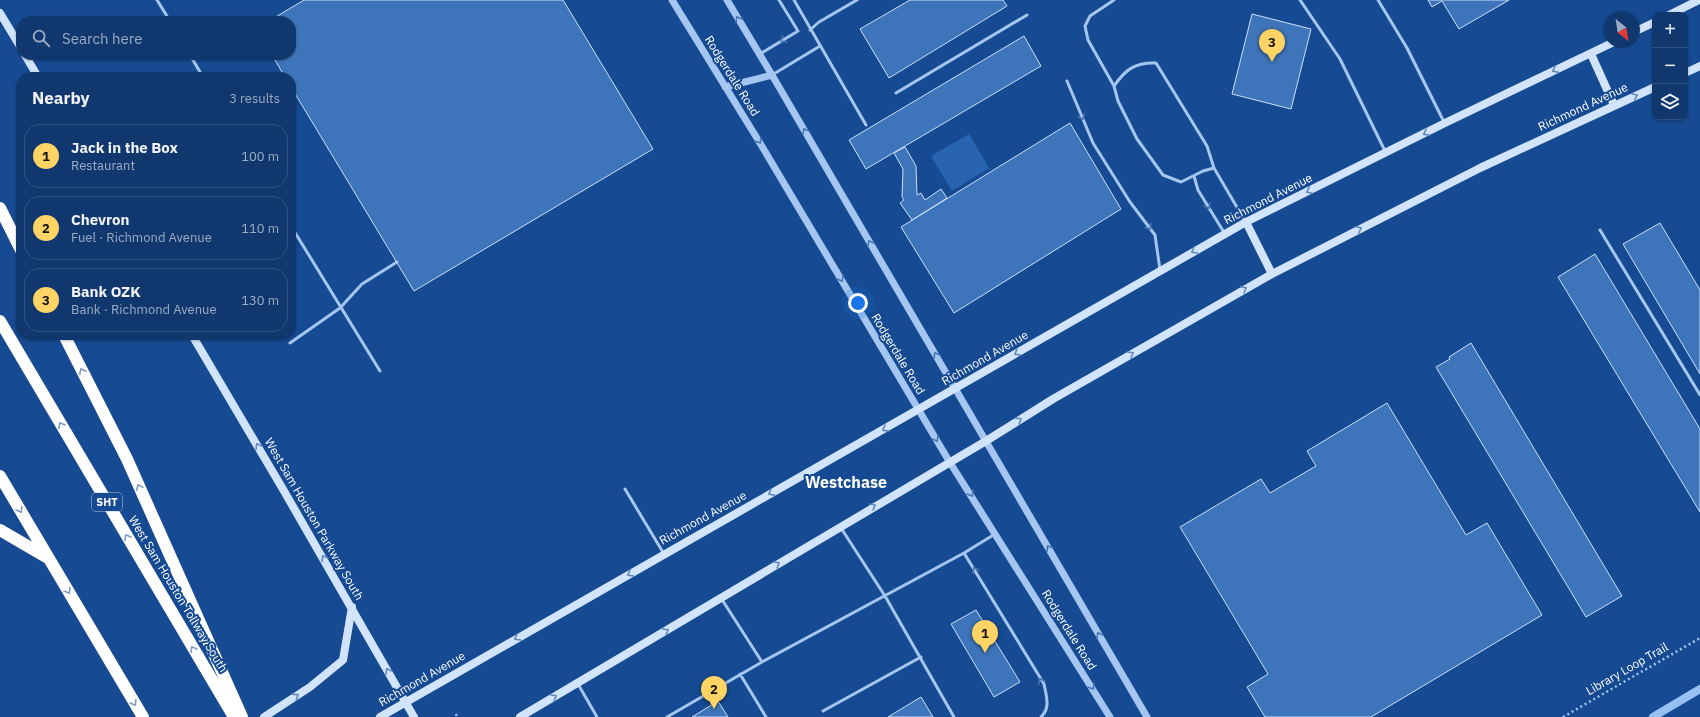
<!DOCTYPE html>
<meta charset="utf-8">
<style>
:root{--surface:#10386e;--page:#1e4376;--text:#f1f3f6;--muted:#9cacc2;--line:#305281;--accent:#ffd464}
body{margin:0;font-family:"IBM Plex Sans",sans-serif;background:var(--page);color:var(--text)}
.controls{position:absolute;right:12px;top:12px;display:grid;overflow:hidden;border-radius:8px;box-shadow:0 1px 3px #0004}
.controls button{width:36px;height:36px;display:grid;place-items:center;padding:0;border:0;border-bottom:1px solid var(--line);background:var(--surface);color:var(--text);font:20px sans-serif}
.compass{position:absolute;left:1604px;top:12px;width:36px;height:36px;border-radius:50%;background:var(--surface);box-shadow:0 1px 3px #0004;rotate:150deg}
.you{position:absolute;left:858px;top:303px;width:14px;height:14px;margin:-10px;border:3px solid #fff;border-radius:50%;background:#1a73e8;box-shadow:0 0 0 6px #1a73e833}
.badge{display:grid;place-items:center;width:26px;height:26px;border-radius:50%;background:var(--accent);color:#111;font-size:13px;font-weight:700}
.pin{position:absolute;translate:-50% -33px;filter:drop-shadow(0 1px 2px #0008)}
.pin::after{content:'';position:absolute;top:21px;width:14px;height:12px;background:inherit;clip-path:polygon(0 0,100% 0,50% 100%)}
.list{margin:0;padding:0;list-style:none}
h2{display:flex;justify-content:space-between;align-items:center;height:52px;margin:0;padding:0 16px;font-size:17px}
h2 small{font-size:13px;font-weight:400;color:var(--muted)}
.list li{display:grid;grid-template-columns:26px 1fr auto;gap:12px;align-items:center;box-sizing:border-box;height:64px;margin:0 8px 8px;padding:0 8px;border:1px solid var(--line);border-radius:16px}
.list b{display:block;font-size:15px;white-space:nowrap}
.list p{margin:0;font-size:13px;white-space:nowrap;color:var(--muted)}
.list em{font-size:13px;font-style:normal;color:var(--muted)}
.icon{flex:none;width:22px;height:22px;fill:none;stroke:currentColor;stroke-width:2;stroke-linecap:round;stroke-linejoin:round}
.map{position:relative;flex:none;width:1700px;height:717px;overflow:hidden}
.search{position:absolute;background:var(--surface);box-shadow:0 1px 3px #0004;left:16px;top:16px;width:280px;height:44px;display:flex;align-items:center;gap:10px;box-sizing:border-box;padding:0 14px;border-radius:16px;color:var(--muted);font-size:15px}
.panel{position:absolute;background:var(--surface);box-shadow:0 1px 3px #0004;left:16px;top:72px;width:280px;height:268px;border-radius:16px}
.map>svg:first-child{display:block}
.green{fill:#2864b0}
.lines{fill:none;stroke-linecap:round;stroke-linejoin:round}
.stream{stroke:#97c0f3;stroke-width:8}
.building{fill:#3e74b9;stroke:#cbe0fc}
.path{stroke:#a4c6f0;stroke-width:2.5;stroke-dasharray:2 3;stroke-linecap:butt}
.service{stroke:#a4c6f0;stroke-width:3}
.tertiary{stroke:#a4c6f0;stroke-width:7}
.secondary{stroke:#d2e4fb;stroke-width:8}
.motorway{stroke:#fff;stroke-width:12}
.oneway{stroke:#4875b3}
.oneway2{stroke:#6188bc}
.oneway3{stroke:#7f9bc3}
.labels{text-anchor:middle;stroke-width:4;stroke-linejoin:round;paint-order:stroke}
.shield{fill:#164a92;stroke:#b9c9de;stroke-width:1}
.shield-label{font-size:11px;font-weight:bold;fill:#fff}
.street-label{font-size:12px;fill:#fff;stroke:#164a92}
.district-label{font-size:16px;font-weight:bold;fill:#fff;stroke:#164a92}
</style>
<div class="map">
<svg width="1700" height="717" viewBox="0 0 1700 717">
<rect width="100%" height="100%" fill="#164a92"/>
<path class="green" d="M969 134 989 168 952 191 931 156Z"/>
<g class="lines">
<path class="stream" d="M1653 717 1700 689"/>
</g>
<path class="building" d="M304 0H563L653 149 414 291 291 87V77H285L272 55H291V21H269Z
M910 0H1003L1007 6 889 78 860 29Z
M1428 0H1509L1459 29 1442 1 1432 7Z
M1252 14 1311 29 1291 109 1232 94Z
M1024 36 1041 66 866 169 849 140Z
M1070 123 1121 209 954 313 901 227Z
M905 147 916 166 917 195 921 193 925 200 941 189 947 198 912 220 900 203 904 200 902 197 903 169 894 153Z
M1660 223 1700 290V374L1623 244Z
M1595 254 1700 429V512L1558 277Z
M1471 343 1622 596 1586 617 1436 367 1450 359 1449 357Z
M1387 403 1466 535 1487 523 1542 615 1371 717H1265L1247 687 1268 674 1180 527 1261 479 1270 493 1316 466 1307 451Z
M976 610 1020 682 994 697 951 624Z
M921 697 933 717H888Z
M718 701 728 717H692Z"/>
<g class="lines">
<path class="path" d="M456 714 457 717
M1563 717 1700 638"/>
<path class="service" d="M157 0 170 21
M794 0 866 125
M1300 0 1340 59 1385 151
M1378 0 1407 48 1444 122
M810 30 819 22 857 0
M760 54 798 31 779 0
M190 55 203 77
M772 75 820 46
M1067 81 1093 143 1130 202 1155 235 1160 270
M1114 86 1088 40 1085 26 1090 16 1114 0
M896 93 1027 15
M1214 168 1203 171 1181 182 1163 175 1137 139 1118 101 1114 86C1125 70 1135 62 1156 63L1207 146 1214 168 1245 221
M1194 176 1198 190 1225 234
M291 226 380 371
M1600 230 1700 395
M290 343 340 308 362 284 397 262
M625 489 664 554
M841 528 885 596 954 717
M964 553 1044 684C1046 695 1051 708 1041 717
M721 598 762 662
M740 674 766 717
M578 684 597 717
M823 711 921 657
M667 717 762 662 964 553 995 534"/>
<path class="tertiary" d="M672 0 763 148 949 461 1110 717
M727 0 772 75 1147 717
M725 87 772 75"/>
<path class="secondary" d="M0 13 21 48
M1669 15 1699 0
M1634 32 1655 22
M1591 54 1614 105
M25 55 38 77
M1685 73 1700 66
M1246 222 1272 274
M192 335 284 491 414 717
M264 717 310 687 343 660 352 607
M380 717 1246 222 1445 123 1614 42
M520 717 986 441 1053 399 1272 274 1480 168 1655 87"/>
<path class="motorway" d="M0 208 21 250
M0 321 234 717
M64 335 127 459 242 717
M0 476 143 717
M0 530 48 558"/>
</g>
<defs><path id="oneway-chevron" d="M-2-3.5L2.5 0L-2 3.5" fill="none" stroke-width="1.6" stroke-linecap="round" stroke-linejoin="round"/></defs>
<g class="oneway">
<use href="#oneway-chevron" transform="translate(738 19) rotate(-121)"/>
<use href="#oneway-chevron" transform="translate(783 40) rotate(148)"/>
<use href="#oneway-chevron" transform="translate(1082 117) rotate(68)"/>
<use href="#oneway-chevron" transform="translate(805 131) rotate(-120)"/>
<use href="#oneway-chevron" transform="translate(759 141) rotate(58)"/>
<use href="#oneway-chevron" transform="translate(1208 206) rotate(59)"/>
<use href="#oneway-chevron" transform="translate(1149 227) rotate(52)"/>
<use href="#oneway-chevron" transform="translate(870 243) rotate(-120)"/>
<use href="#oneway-chevron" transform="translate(841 279) rotate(59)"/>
<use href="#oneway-chevron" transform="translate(936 355) rotate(-120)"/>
<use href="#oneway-chevron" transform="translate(936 439) rotate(59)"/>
<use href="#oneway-chevron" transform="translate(971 494) rotate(57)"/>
<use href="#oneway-chevron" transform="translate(1049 548) rotate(-120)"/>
<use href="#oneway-chevron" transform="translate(975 570) rotate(-121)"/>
<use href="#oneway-chevron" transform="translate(1099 635) rotate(-120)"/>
<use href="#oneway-chevron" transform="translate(1041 681) rotate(-117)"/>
<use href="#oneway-chevron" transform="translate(1092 687) rotate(58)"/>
</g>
<g class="oneway2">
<use href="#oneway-chevron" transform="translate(1555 70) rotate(154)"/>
<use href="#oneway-chevron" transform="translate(1635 96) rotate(-25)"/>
<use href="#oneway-chevron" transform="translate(1426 133) rotate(154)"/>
<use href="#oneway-chevron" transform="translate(1309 191) rotate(154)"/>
<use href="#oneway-chevron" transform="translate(1359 229) rotate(-27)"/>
<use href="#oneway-chevron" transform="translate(1194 251) rotate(150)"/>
<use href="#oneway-chevron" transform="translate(1244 289) rotate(-29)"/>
<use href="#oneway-chevron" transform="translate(1017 353) rotate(150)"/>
<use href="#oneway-chevron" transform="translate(1131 354) rotate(-30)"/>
<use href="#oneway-chevron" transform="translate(1019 420) rotate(-32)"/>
<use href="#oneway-chevron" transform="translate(885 429) rotate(151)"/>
<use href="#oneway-chevron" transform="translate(258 446) rotate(-121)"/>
<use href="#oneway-chevron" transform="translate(771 493) rotate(151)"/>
<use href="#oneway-chevron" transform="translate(873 506) rotate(-31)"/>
<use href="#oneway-chevron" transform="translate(324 558) rotate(-120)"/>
<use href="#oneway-chevron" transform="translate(777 564) rotate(-31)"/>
<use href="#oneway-chevron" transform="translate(630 574) rotate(150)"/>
<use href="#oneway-chevron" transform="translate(666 631) rotate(-31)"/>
<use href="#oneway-chevron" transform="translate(517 638) rotate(150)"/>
<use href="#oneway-chevron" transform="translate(388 671) rotate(-120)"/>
<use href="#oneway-chevron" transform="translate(296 696) rotate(-33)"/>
<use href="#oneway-chevron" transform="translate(554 697) rotate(-30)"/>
</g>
<g class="oneway3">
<use href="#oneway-chevron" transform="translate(82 371) rotate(-117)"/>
<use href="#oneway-chevron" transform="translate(61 425) rotate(-121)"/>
<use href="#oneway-chevron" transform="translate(139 487) rotate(-114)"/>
<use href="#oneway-chevron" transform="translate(20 510) rotate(59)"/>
<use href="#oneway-chevron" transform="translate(127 537) rotate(-121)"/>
<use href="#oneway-chevron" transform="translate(68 591) rotate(59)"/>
<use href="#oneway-chevron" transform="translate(193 649) rotate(-121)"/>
<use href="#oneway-chevron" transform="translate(134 703) rotate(59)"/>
</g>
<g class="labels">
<rect class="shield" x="92" y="493" width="30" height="18" rx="3"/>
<g class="shield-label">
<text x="107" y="506">SHT</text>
</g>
<g class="street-label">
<text transform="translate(732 76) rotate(58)" y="4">Rodgerdale Road</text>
<text transform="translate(1583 107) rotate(-25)" y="4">Richmond Avenue</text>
<text transform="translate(1268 199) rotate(-27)" y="4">Richmond Avenue</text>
<text transform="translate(898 354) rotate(59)" y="4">Rodgerdale Road</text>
<text transform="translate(985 358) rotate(-30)" y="4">Richmond Avenue</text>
<text transform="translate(703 518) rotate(-29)" y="4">Richmond Avenue</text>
<text transform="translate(314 519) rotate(60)" y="4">West Sam Houston Parkway South</text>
<text transform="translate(178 594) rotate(59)" y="4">West Sam Houston Tollway South</text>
<text transform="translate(1069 630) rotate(58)" y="4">Rodgerdale Road</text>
<text transform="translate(1627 669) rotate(-30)" y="4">Library Loop Trail</text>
<text transform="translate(422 679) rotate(-30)" y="4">Richmond Avenue</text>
</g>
<g class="district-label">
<text x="846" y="488">Westchase</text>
</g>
</g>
</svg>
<div class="controls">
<button>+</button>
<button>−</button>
<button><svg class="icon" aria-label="layers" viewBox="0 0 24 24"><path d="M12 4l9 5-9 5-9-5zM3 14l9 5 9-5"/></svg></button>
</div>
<svg class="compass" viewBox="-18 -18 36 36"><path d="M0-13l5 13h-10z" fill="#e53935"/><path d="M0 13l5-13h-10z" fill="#9cacc2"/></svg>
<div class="you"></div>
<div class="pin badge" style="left:985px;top:653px">1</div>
<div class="pin badge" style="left:714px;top:709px">2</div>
<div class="pin badge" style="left:1272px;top:62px">3</div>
<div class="search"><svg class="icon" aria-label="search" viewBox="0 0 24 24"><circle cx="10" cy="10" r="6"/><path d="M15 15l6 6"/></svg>Search here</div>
<section class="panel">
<h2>Nearby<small>3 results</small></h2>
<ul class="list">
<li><span class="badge">1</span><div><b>Jack in the Box</b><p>Restaurant</p></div><em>100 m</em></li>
<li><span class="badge">2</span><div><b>Chevron</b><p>Fuel · Richmond Avenue</p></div><em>110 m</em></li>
<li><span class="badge">3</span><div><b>Bank OZK</b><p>Bank · Richmond Avenue</p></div><em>130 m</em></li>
</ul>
</section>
</div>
